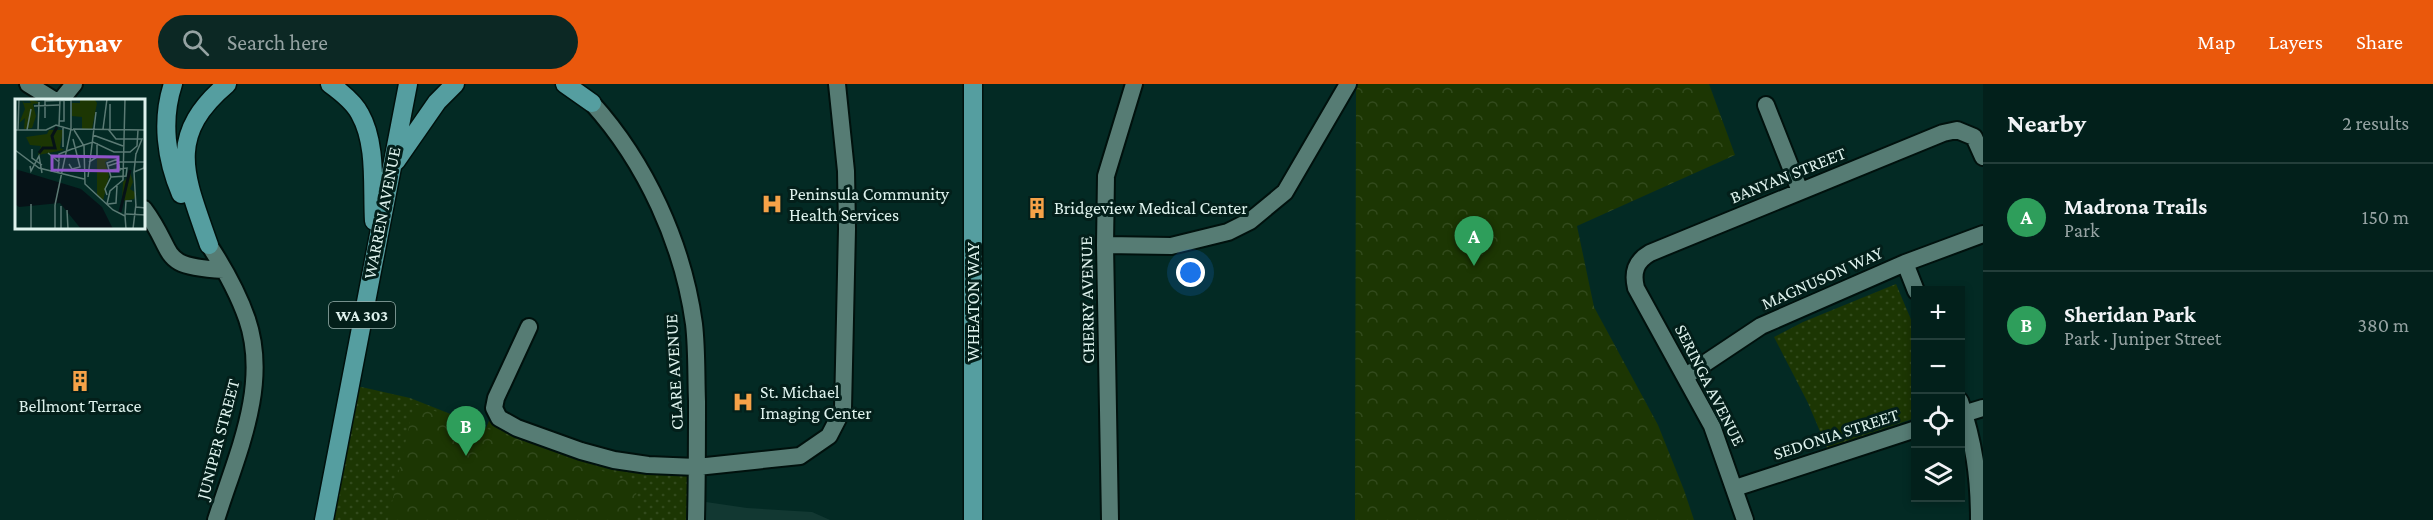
<!DOCTYPE html>
<meta charset="utf-8">
<style>
:root{--surface:#02201b;--page:#0c2824;--text:#f1f3f6;--muted:#96a3a3;--line:#233e3a;--accent:#ea580c}
body{margin:0;font-family:"Crimson Pro",serif;background:var(--page);color:var(--text)}
.controls{position:absolute;right:18px;bottom:18px;display:grid;overflow:hidden;border-radius:0px;box-shadow:0 3px 9px #0003}
.controls button{width:54px;height:54px;display:grid;place-items:center;padding:0;border:0;border-bottom:2px solid var(--line);background:var(--surface);color:var(--text);font:30px sans-serif}
.you{position:absolute;left:1191px;top:189px;width:21px;height:21px;margin:-15px;border:4px solid #fff;border-radius:50%;background:#1a73e8;box-shadow:0 0 0 9px #1a73e833}
.badge{display:grid;place-items:center;width:39px;height:39px;border-radius:50%;background:var(--accent);color:#fff;font-size:20px;font-weight:700}
.pin{position:absolute;translate:-50% -50px;filter:drop-shadow(0 2px 3px #0008)}
.pin::after{content:'';position:absolute;top:32px;width:21px;height:18px;background:inherit;clip-path:polygon(0 0,100% 0,50% 100%)}
.list{margin:0;padding:0;list-style:none}
h2{display:flex;justify-content:space-between;align-items:center;height:78px;margin:0;padding:0 24px;font-size:26px}
h2 small{font-size:20px;font-weight:400;color:var(--muted)}
.list li{display:grid;grid-template-columns:39px 1fr auto;gap:18px;align-items:center;box-sizing:border-box;height:108px;padding:0 24px;border-top:2px solid var(--line)}
.list b{display:block;font-size:22px;white-space:nowrap}
.list p{margin:0;font-size:20px;white-space:nowrap;color:var(--muted)}
.list em{font-size:20px;font-style:normal;color:var(--muted)}
.icon{flex:none;width:33px;height:33px;fill:none;stroke:currentColor;stroke-width:2;stroke-linecap:round;stroke-linejoin:round}
.map{position:relative;flex:none;width:1983px;height:436px;overflow:hidden}
header{display:flex;align-items:center;gap:36px;box-sizing:border-box;height:84px;padding:0 30px;background:var(--accent);color:#fff}
header strong{font-size:28px}
nav{display:flex;gap:33px;margin-inline-start:auto;font-size:21px}
.search{width:420px;height:54px;background:var(--page);display:flex;align-items:center;gap:15px;box-sizing:border-box;padding:0 21px;border-radius:33px;color:var(--muted);font-size:22px}
main{display:flex}
aside{flex:1;background:var(--surface)}
.map>svg:first-child{display:block}
.built{fill:#123832}
.green{fill:url(#green-dots)}
.forest{fill:url(#forest-crowns)}
.lines{fill:none;stroke-linecap:round;stroke-linejoin:round}
.minor-casing{stroke:#00110d;stroke-width:20}
.major-casing{stroke:#00110d;stroke-width:21}
.minor{stroke:#567c74;stroke-width:16}
.major{stroke:#559ea0;stroke-width:18}
.labels{text-anchor:middle;stroke-width:6;stroke-linejoin:round;paint-order:stroke}
.shield{fill:#031f1a;stroke:#9cb3ae;stroke-width:1.5}
.shield-label{font-size:16px;font-weight:bold;fill:#def2ed}
.street-label{font-size:18px;fill:#def2ed;stroke:#031f1a}
.poi-label{font-size:18px;fill:#def2ed;stroke:#031f1a;text-anchor:start}
.inset-river{fill:none;stroke:#061217;stroke-width:3}
.inset-road{fill:none;stroke:#5b7a74;stroke-width:1.5}
.view{fill:#8f54c8;fill-opacity:0.15;stroke:#8f54c8;stroke-width:3}
.inset-edge{fill:none;stroke:#def2ed;stroke-width:3}
</style>
<header>
<strong>Citynav</strong>
<div class="search"><svg class="icon" aria-label="search" viewBox="0 0 24 24"><circle cx="10" cy="10" r="6"/><path d="M15 15l6 6"/></svg>Search here</div>
<nav><a>Map</a><a>Layers</a><a>Share</a></nav>
</header>
<main>
<div class="map">
<svg width="1983" height="436" viewBox="0 0 1983 436">
<defs>
<pattern id="green-dots" width="8" height="8" patternUnits="userSpaceOnUse" patternTransform="scale(1.5)"><rect width="8" height="8" fill="#1c3603"/><path d="M2 2h.1M6 6h.1" fill="none" stroke="#324a1c" stroke-width="1.8" stroke-linecap="round"/></pattern>
<pattern id="forest-crowns" width="20" height="18" patternUnits="userSpaceOnUse" patternTransform="scale(1.5)"><rect width="20" height="18" fill="#1c3603"/><path d="M2 6a3 3 0 1 1 6 0M12 15a3 3 0 1 1 6 0" fill="none" stroke="#324a1c"/></pattern>
</defs>
<rect width="100%" height="100%" fill="#032a24"/>
<path class="built" d="M706 418 747 424 812 428 830 436H702Z"/>
<path class="green" d="M1896 200 1915 245V334L1827 364 1808 319 1774 253 1803 238Z
M348 300 410 314 486 344 494 324 581 367 697 383 696 436H324Z"/>
<path class="forest" d="M1356 0H1709L1735 71 1577 142 1594 223 1658 341 1684 406 1694 436H1355Z
M414 320 544 364 636 400 637 436H388Z"/>
<g class="lines">
<defs>
<path id="minor" d="M28 0 54 16
M61 16 74 0
M592 19C646 79 683 160 694 240 697 266 696 292 697 317 697 357 697 396 696 436
M1766 21 1800 107
M144 125C178 171 156 182 224 186
M209 161C224 184 238 209 247 235 270 302 236 372 216 436
M1105 161 1171 162 1228 148 1250 137 1285 108 1348 0
M1905 179 1916 207
M529 243 496 314 494 324 499 334 517 344 581 367 614 376 648 381 697 383 800 372 829 352 843 325 847 145 846 87 837 0
M1686 292 1761 242 1905 179 1983 150
M1960 317C1974 358 1979 393 1979 436
M1960 331 1983 324
M1735 404 1916 345
M1110 436 1105 161 1106 92 1134 0
M1745 436 1712 342 1636 204C1632 188 1636 177 1650 169L1943 49 1957 46 1974 53 1983 73"/>
<path id="major" d="M173 0C161 36 166 75 181 110
M330 0C341 8 354 18 360 30 377 60 372 103 374 137
M565 0 592 19
M973 0V436
M396 77 437 18 455 0
M209 161C186 94 164 53 227 0
M324 436 408 0"/>
</defs>
<use href="#minor" class="minor-casing"/>
<use href="#major" class="major-casing"/>
<use href="#minor" class="minor"/>
<use href="#major" class="major"/>
</g>
<defs>
<symbol id="hospital-bare" viewBox="-9 -9 18 18"><path d="M-5-5h3v3.5h4V-5h3V5h-3V1.5h-4V5h-3Z" fill="#f6a248" stroke="#031f1a" stroke-width="2.5" paint-order="stroke"/></symbol>
<symbol id="building-bare" viewBox="-9 -9 18 18"><path d="M-4-6H4V6H1V3H-1V6H-4ZM-2.5-4.3h1.7v1.8h-1.7ZM.8-4.3h1.7v1.8H.8ZM-2.5-1h1.7V.8h-1.7ZM.8-1h1.7V.8H.8Z" fill="#f6a248" stroke="#031f1a" stroke-width="2.5" paint-order="stroke"/></symbol>
</defs>
<g fill-rule="evenodd">
<use href="#hospital-bare" x="757" y="105" width="30" height="30"/>
<use href="#building-bare" x="1022" y="109" width="30" height="30"/>
<use href="#building-bare" x="65" y="282" width="30" height="30"/>
<use href="#hospital-bare" x="728" y="303" width="30" height="30"/>
</g>
<g class="labels">
<rect class="shield" x="329" y="218" width="66" height="26" rx="4.5"/>
<g class="shield-label">
<text x="362" y="237">WA 303</text>
</g>
<g class="street-label">
<text transform="translate(1788 91) rotate(-22)" y="6">BANYAN STREET</text>
<text transform="translate(382 129) rotate(-79)" y="6">WARREN AVENUE</text>
<text transform="translate(1822 194) rotate(-24)" y="6">MAGNUSON WAY</text>
<text transform="translate(1087 216) rotate(-91)" y="6">CHERRY AVENUE</text>
<text transform="translate(973 218) rotate(-90)" y="6">WHEATON WAY</text>
<text transform="translate(674 288) rotate(-93)" y="6">CLARE AVENUE</text>
<text transform="translate(1710 301) rotate(63)" y="6">SERINGA AVENUE</text>
<text transform="translate(1836 350) rotate(-18)" y="6">SEDONIA STREET</text>
<text transform="translate(218 355) rotate(-75)" y="6">JUNIPER STREET</text>
</g>
<g class="poi-label">
<text x="789" y="116">Peninsula Community<tspan x="789" dy="21">Health Services</tspan></text>
<text x="1054" y="130">Bridgeview Medical Center</text>
<text x="760" y="314">St. Michael<tspan x="760" dy="21">Imaging Center</tspan></text>
<text x="80" y="328" text-anchor="middle">Bellmont Terrace</text>
</g>
</g>
<g transform="translate(15 15)">
<rect width="130" height="130" fill="#032a24"/>
<path d="M65 0H79L82 4 77 30H67V18L57 17V4H65ZM34 31H48L45 49 49 51 23 56 26 47 15 46 11 38 32 35Z" fill="#1c3603"/>
<path d="M7 0 9 4H16L14 0 26 4 18 5 21 17 17 29 9 30 10 19 4 24 10 10ZM82 57 95 60 90 63 94 77 88 102 82 96ZM114 70 118 83 115 90 121 94 119 100 107 102 108 83 113 78Z" fill="#1c3603"/>
<path d="M0 70 66 90 87 108 98 130H66L45 104 4 108 0 105Z" fill="#061217"/>
<path class="inset-river" d="M24 54 28 49H40L37 37 42 28M105 113 115 71"/>
<path class="inset-road" d="M95 5V30M19 7 44 6M30 19V2L56 1M44 22H49V1M44 27 45 1M48 28V48M58 30 131 31M88 30 92 0M93 30 101 40H127L121 55M0 31H31L41 26 58 31M3 31 4 0M12 31 16 10M23 31 24 3M59 31 69 47 70 85 98 111 110 117 111 130M78 36 108 47M17 50V59L27 66M57 50 78 43 99 53H115L122 47 123 31M0 51 24 69 69 80M33 54 44 63 43 73M121 54 119 73 129 69 130 63M44 62V55L57 50M74 63 82 58V44M54 65 57 70 65 68 58 40M15 67 16 72 24 57 27 74M93 67 105 63H131M95 71 112 69 111 77 96 78M119 73 121 108 131 109M73 78 81 13M92 96 90 90 96 78 92 64 103 60 105 72M92 105 95 92 108 81 110 0M93 105 101 104 102 87M40 106 56 30V0M0 107V130M46 107V130M52 111 53 130M111 115 131 116M110 117 111 102H117M16 130V105M40 130V106M118 130 121 105"/>
<path class="view" d="M37 57 103 58V72L37 71Z"/>
<rect width="130" height="130" class="inset-edge"/>
</g>
</svg>
<div class="controls">
<button>+</button>
<button>−</button>
<button><svg class="icon" aria-label="locate" viewBox="0 0 24 24"><circle cx="12" cy="12" r="6"/><path d="M12 2v4M12 18v4M2 12h4M18 12h4"/></svg></button>
<button><svg class="icon" aria-label="layers" viewBox="0 0 24 24"><path d="M12 4l9 5-9 5-9-5zM3 14l9 5 9-5"/></svg></button>
</div>
<div class="you"></div>
<div class="pin badge" style="left:1474px;top:182px;background:#2e9e5b">A</div>
<div class="pin badge" style="left:466px;top:372px;background:#2e9e5b">B</div>
</div>
<aside>
<h2>Nearby<small>2 results</small></h2>
<ul class="list">
<li><span class="badge" style="background:#2e9e5b">A</span><div><b>Madrona Trails</b><p>Park</p></div><em>150 m</em></li>
<li><span class="badge" style="background:#2e9e5b">B</span><div><b>Sheridan Park</b><p>Park · Juniper Street</p></div><em>380 m</em></li>
</ul>
</aside>
</main>
